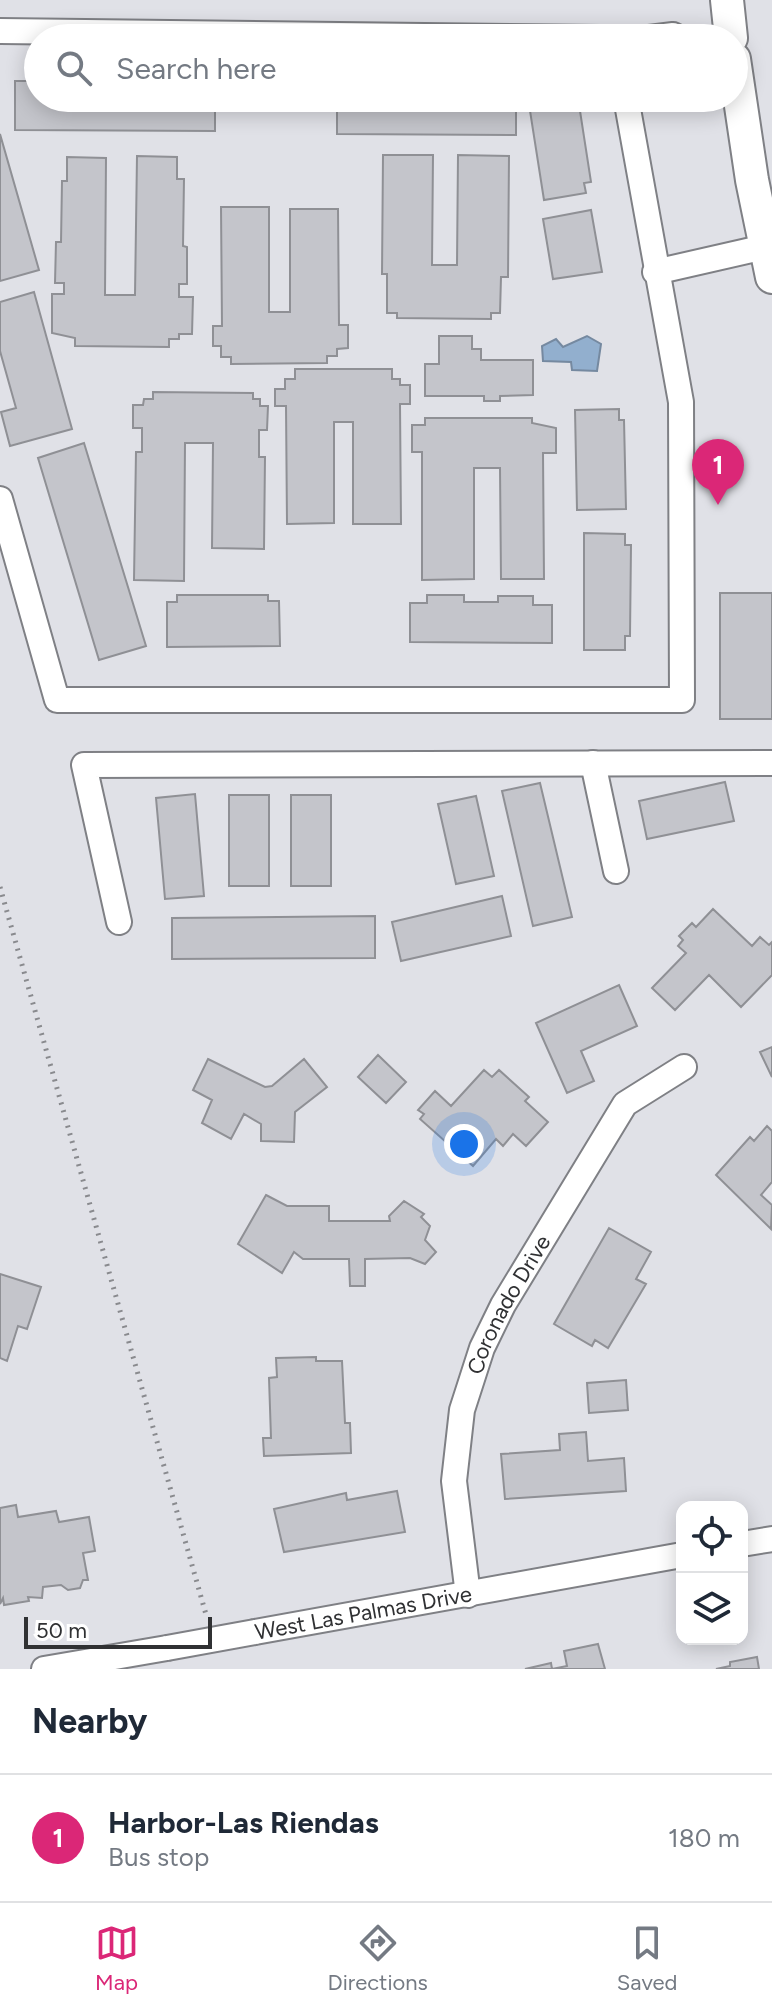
<!DOCTYPE html>
<style>
:root{--surface:#fff;--page:#f6f6f7;--text:#1f2937;--muted:#747a83;--line:#e0e1e3;--accent:#db2777}
body{margin:0;font-family:Figtree,sans-serif;background:var(--page);color:var(--text)}
.controls{position:absolute;right:24px;bottom:24px;display:grid;overflow:hidden;border-radius:16px;box-shadow:0 4px 20px #0003}
.controls button{width:72px;height:72px;display:grid;place-items:center;padding:0;border:0;border-bottom:2px solid var(--line);background:var(--surface);color:var(--text);font:40px sans-serif}
.scale{position:absolute;left:24px;bottom:20px;width:188px;box-sizing:border-box;padding-left:8px;border:4px solid #303133;border-top:0;font-size:22px;line-height:28px;white-space:nowrap;color:#303133;-webkit-text-stroke:6px #fff;paint-order:stroke}
.you{position:absolute;left:464px;top:1144px;width:28px;height:28px;margin:-20px;border:6px solid #fff;border-radius:50%;background:#1a73e8;box-shadow:0 0 0 12px #1a73e833}
.badge{display:grid;place-items:center;width:52px;height:52px;border-radius:50%;background:var(--accent);color:#fff;font-size:26px;font-weight:700}
.pin{position:absolute;translate:-50% -66px;filter:drop-shadow(0 2px 4px #0008)}
.pin::after{content:'';position:absolute;top:42px;width:28px;height:24px;background:inherit;clip-path:polygon(0 0,100% 0,50% 100%)}
.list{margin:0;padding:0;list-style:none}
h2{display:flex;justify-content:space-between;align-items:center;height:104px;margin:0;padding:0 32px;font-size:34px}
h2 small{font-size:26px;font-weight:400;color:var(--muted)}
.list li{display:grid;grid-template-columns:52px 1fr auto;gap:24px;align-items:center;box-sizing:border-box;height:128px;padding:0 32px;border-top:2px solid var(--line)}
.list b{display:block;font-size:30px;white-space:nowrap}
.list p{margin:0;font-size:26px;white-space:nowrap;color:var(--muted)}
.list em{font-size:26px;font-style:normal;color:var(--muted)}
.icon{flex:none;width:44px;height:44px;fill:none;stroke:currentColor;stroke-width:2;stroke-linecap:round;stroke-linejoin:round}
.map{position:relative;flex:none;width:772px;height:1669px;overflow:hidden}
.search{position:absolute;background:var(--surface);box-shadow:0 4px 20px #0003;left:24px;right:24px;top:24px;height:88px;display:flex;align-items:center;gap:20px;box-sizing:border-box;padding:0 28px;border-radius:44px;color:var(--muted);font-size:30px}
.sheet{height:232px;background:var(--surface)}
nav{display:flex;justify-content:space-around;align-items:center;box-sizing:border-box;height:112px;border-top:2px solid var(--line);background:var(--surface);font-size:22px;color:var(--muted)}
nav a{display:grid;justify-items:center;gap:4px}
nav .on{color:var(--accent)}
.map>svg:first-child{display:block}
.water{fill:#92afce;stroke:#7589a0;stroke-width:2}
.building{fill:#c4c5cb;stroke:#8f9095;stroke-width:2}
.lines{fill:none;stroke-linecap:round;stroke-linejoin:round}
.minor-casing{stroke:#7f8085;stroke-width:28}
.major-casing{stroke:#7f8085;stroke-width:36}
.path{stroke:#898a8e;stroke-width:5;stroke-dasharray:2 6;stroke-linecap:butt}
.minor{stroke:#fff;stroke-width:24}
.major{stroke:#fff;stroke-width:32}
.minor-bridge-casing{stroke:#7f8085;stroke-width:28;stroke-linecap:butt}
.minor-bridge{stroke:#fff;stroke-width:24}
.labels{text-anchor:middle;stroke-width:6;stroke-linejoin:round;paint-order:stroke}
.street-label{font-size:22px;fill:#303133;stroke:#fff}
</style>
<div class="map">
<svg width="772" height="1669" viewBox="0 0 772 1669">
<rect width="100%" height="100%" fill="#e0e1e7"/>
<path class="water" d="M587 336 601 344 597 371 572 370 571 362 543 361 542 346 556 339 563 347Z"/>
<path class="building" d="M15 81H38V98H215V131L15 130Z
M337 98H516V135L337 134Z
M528 98H578L591 182 584 183 586 193 544 200Z
M0 134 39 270 0 281Z
M383 155H433L432 265H457L458 155 509 156 508 277H501L500 313H491V319L397 318V313H387V274H382Z
M137 156 177 157V179H184L183 246 187 247V284H179V297H193L192 334H179V339H169V347L75 346V338L52 333V294H64V283H55L56 242H61L62 181H67V157L106 158 105 295H135Z
M221 207H269V312H290V209H338L339 325H348V348L337 349V356H327V363L231 364V357H221V346H213V326H222Z
M591 210 602 272 553 279 543 219Z
M34 292 72 429 10 446 1 412 16 408 0 351V302Z
M439 336H472V349H481V360H533V395L500 396V401H484V396H425V364H439Z
M295 369H392V379H400V385H410V404H400L401 524H353V422H334V523L287 524 286 406H275V389H285V379H295Z
M153 392 253 393V399H260V406H268L267 430H259V457H265L264 549 212 548 213 443H185L184 581 134 580 136 452H142V428H133V405H143L144 399H153Z
M619 409V420H624L626 509 577 510 575 410Z
M425 418H532V423L556 428V453H543L544 579H501L500 468H474V579L422 580V452H412V425H425Z
M84 443 146 646 99 660 38 458Z
M584 533 625 534V545H631L630 636H625V650H584Z
M720 593H772V719H720Z
M177 595H268V601H279L280 646 167 647V602H177Z
M427 595H464V602H498V596H533V605H552V643L410 642V603H427Z
M725 782 734 821 647 839 639 801Z
M540 783 572 917 533 926 502 791Z
M195 794 204 896 165 899 156 798Z
M229 795H269V886H229Z
M291 795H331V886H291Z
M476 796 494 876 456 884 438 804Z
M502 896 511 936 401 961 392 922Z
M713 909 752 946 760 937 769 945 772 942V975L741 1007 709 975 675 1010 652 988 686 953 678 946 683 940 679 936 692 923 696 927Z
M375 916V958L172 959V918Z
M619 985 637 1026 581 1051 594 1081 567 1093 536 1023Z
M772 1047V1077L760 1052Z
M378 1055 406 1082 386 1103 358 1077Z
M208 1059 265 1087 272 1086 304 1059 327 1087 295 1112 294 1142 261 1141V1124L244 1114 231 1139 202 1123 212 1100 193 1090Z
M484 1070 492 1077 499 1070 529 1097 525 1101 548 1122 526 1146 513 1134 503 1146 496 1139 473 1166 420 1119 424 1114 418 1110 435 1091 451 1106Z
M767 1126 772 1131V1182L761 1195 772 1205 771 1229 716 1175 750 1137 754 1141Z
M266 1195 287 1206H329V1221H390L389 1216 404 1201 424 1214 421 1217 430 1226 425 1240 436 1252 425 1264 410 1258 365 1259V1286H350L349 1259H303L294 1252 282 1273 238 1244Z
M609 1228 651 1252 636 1279 646 1284 608 1348 595 1340 592 1346 554 1324Z
M0 1274 41 1287 27 1329 18 1326 7 1361 0 1358Z
M316 1357V1361H342L345 1423H350L351 1453 264 1456 263 1438H271L269 1378 277 1377 276 1358Z
M626 1380 628 1410 589 1413 587 1383Z
M586 1432 588 1461 624 1458 626 1491 505 1499 501 1454 560 1450 559 1434Z
M397 1491 405 1532 284 1552 274 1509 346 1493 347 1500Z
M16 1505 18 1517 56 1511 59 1522 89 1517 95 1551 83 1553 88 1580H83L80 1588 68 1590 61 1585 43 1587 42 1598 28 1597 29 1601 4 1605 3 1598 0 1604V1508Z
M598 1644 605 1669H525L551 1663 552 1669 567 1666 564 1651Z
M757 1657 759 1669H716L730 1666V1662Z"/>
<g class="lines">
<defs>
<g id="minor">
<path d="M0 31 600 38"/>
<path d="M649 38 673 35 679 38"/>
<path d="M655 272 765 247"/>
<path d="M0 499 57 700H682L681 402 626 98"/>
<path d="M593 763 616 871"/>
<path d="M119 922 84 765 772 763"/>
<path d="M742 1544 772 1539"/>
<path id="s1" d="M468 1595 454 1481 462 1410 482 1348 503 1305 625 1104 684 1067"/>
<path id="s2" d="M255 1632 682 1555"/>
<path d="M44 1669 167 1648"/>
</g>
<path id="major" d="M727 0 731 38
M734 59 752 180 772 277"/>
</defs>
<use href="#minor" class="minor-casing"/>
<use href="#major" class="major-casing"/>
<path class="path" d="M0 887 207 1618"/>
<use href="#minor" class="minor"/>
<use href="#major" class="major"/>
<defs>
<path id="minor-bridge" d="M167 1648 255 1632"/>
</defs>
<use href="#minor-bridge" class="minor-bridge-casing"/>
<use href="#minor-bridge" class="minor-bridge"/>
</g>
<g class="labels">
<g class="street-label">
<text dy="8" stroke="none"><textPath href="#s1" startOffset="302">Coronado Drive</textPath></text>
<text dy="8" stroke="none"><textPath href="#s2" startOffset="110">West Las Palmas Drive</textPath></text>
</g>
</g>
</svg>
<div class="controls">
<button><svg class="icon" aria-label="locate" viewBox="0 0 24 24"><circle cx="12" cy="12" r="6"/><path d="M12 2v4M12 18v4M2 12h4M18 12h4"/></svg></button>
<button><svg class="icon" aria-label="layers" viewBox="0 0 24 24"><path d="M12 4l9 5-9 5-9-5zM3 14l9 5 9-5"/></svg></button>
</div>
<div class="scale">50 m</div>
<div class="you"></div>
<div class="pin badge" style="left:718px;top:505px">1</div>
<div class="search"><svg class="icon" aria-label="search" viewBox="0 0 24 24"><circle cx="10" cy="10" r="6"/><path d="M15 15l6 6"/></svg>Search here</div>
</div>
<section class="sheet">
<h2>Nearby<small></small></h2>
<ul class="list">
<li><span class="badge">1</span><div><b>Harbor-Las Riendas</b><p>Bus stop</p></div><em>180 m</em></li>
</ul>
</section>
<nav>
<a class="on"><svg class="icon" aria-label="map" viewBox="0 0 24 24"><path d="M3 6l6-2 6 2 6-2v14l-6 2-6-2-6 2zM9 4v14M15 6v14"/></svg>Map</a>
<a><svg class="icon" aria-label="directions" viewBox="0 0 24 24"><path d="M12 3l9 9-9 9-9-9zM9 14v-3h6M13 9l2 2-2 2"/></svg>Directions</a>
<a><svg class="icon" aria-label="saved" viewBox="0 0 24 24"><path d="M7 4h10v16l-5-4-5 4z"/></svg>Saved</a>
</nav>
